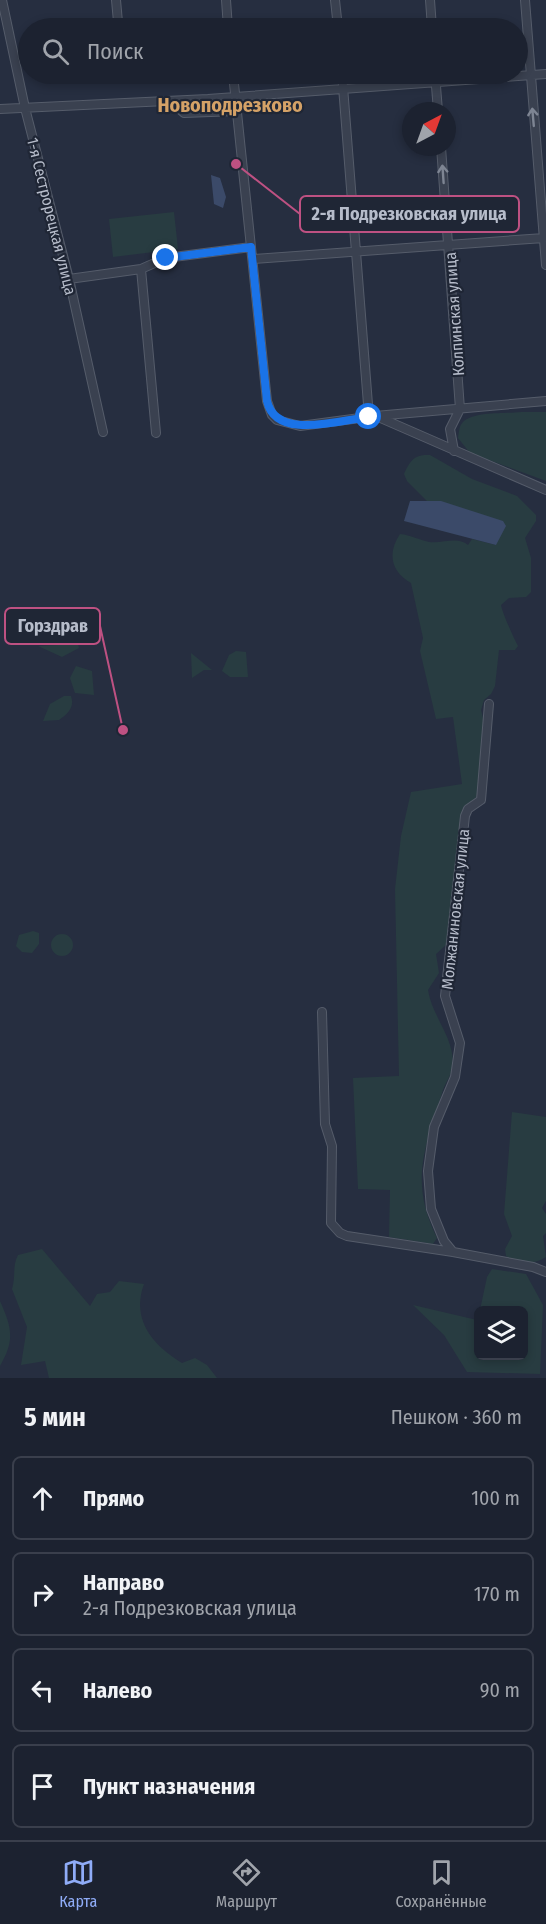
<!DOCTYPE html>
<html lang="ru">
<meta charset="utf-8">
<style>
:root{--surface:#1c2230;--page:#252a38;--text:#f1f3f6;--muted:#a0a4ab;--line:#3a3f4c;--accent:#8facf7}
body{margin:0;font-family:"Fira Sans Condensed",sans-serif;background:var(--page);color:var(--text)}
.controls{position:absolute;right:18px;bottom:18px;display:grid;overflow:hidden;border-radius:9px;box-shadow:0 3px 9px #0003}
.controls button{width:54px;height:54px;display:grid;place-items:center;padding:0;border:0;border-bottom:2px solid var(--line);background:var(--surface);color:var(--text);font:30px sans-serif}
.compass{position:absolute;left:402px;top:102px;width:54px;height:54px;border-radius:50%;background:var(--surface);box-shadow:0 3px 9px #0003;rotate:41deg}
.stop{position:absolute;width:18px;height:18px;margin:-14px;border:4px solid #1a73e8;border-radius:50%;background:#fff}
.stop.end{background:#1a73e8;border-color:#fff;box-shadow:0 2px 6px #0008}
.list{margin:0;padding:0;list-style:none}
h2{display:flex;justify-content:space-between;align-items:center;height:78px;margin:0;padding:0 24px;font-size:26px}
h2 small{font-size:20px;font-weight:400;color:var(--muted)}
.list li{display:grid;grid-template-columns:39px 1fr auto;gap:18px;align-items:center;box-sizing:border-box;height:84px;margin:0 12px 12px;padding:0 12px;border:2px solid var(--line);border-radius:9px}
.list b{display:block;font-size:22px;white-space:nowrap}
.list p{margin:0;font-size:20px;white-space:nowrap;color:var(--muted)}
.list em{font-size:20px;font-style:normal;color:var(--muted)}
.icon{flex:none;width:33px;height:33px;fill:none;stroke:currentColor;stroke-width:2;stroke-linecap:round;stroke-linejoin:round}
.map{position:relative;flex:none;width:546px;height:1378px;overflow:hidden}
.search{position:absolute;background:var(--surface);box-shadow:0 3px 9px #0003;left:18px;right:18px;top:18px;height:66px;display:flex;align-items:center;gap:15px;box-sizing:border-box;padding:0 21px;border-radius:33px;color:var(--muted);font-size:22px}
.sheet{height:462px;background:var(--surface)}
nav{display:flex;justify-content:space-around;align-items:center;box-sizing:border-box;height:84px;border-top:2px solid var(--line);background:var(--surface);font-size:16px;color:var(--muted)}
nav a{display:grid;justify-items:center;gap:3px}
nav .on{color:var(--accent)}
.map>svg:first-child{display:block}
.green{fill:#283c41}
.water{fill:#3b4a69}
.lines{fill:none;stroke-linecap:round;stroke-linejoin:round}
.minor-casing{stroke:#555c6a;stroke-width:10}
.minor{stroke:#3a4150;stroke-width:8}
.oneway{stroke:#7e8593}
.route{stroke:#1a73e8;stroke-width:8}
.labels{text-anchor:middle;stroke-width:4.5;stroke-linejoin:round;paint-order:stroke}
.street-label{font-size:16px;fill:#b6bcca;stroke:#1f2635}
.quarter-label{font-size:20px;font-weight:bold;fill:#d5a267;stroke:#1f2635}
.leader{fill:none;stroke:#be5182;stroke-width:2}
.callout-dot{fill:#be5182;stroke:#1f2635;stroke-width:2}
.callout{fill:#1f2635;stroke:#be5182;stroke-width:2}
.callout-label{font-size:18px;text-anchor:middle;font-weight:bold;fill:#b6bcca}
</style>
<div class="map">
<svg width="546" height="1378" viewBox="0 0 546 1378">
<rect width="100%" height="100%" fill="#262e40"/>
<path class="green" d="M174 212 178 249 113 257 109 219Z
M521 412H546V481L470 453 458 438C459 432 459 425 464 421 477 411 506 414 521 412Z
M430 455 472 479 517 496 536 515V521L525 538 531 558V592L526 597 509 598 501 605C502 612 514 639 518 646L515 650H499L495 686 491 694 484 700 481 710 485 726 478 793 474 801 466 806 455 902 446 945 436 954 439 973 428 990C432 1016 453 1036 453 1063 453 1074 445 1082 442 1093 425 1149 409 1181 437 1238L433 1244 389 1237 390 1190 358 1189 353 1078 399 1076 395 889 401 836 411 792 462 784 453 717 436 719 420 651 423 638 411 583C391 572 387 553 400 534 411 535 419 540 429 542 443 544 457 536 468 545L472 539 496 545 450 506 441 502H428L407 481 404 474C410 461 414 454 430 455Z
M78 644 79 648 62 657 38 646Z
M236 651 246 652 248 677H230L222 671 229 655Z
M191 653 212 670H204L192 678Z
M76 666 92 671 94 695 75 693 70 678Z
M64 696H71C75 707 68 714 59 720L43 721 50 704Z
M33 931 39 933V944L32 953 22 952 16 946 19 935Z
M51 945a11 11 0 1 1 22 0a11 11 0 1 1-22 0Z
M512 1112 546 1117V1201L542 1208 546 1214V1233L543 1236 546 1257C534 1265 518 1264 506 1256L505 1249 512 1236 504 1214Z
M42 1249 90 1306 97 1294 110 1292 119 1281 144 1284C131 1319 152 1345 182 1363L195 1358 207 1365 217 1378H49L45 1361 21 1365 27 1327 12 1289C16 1277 12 1266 18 1255Z
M492 1269 526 1274 543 1305 540 1374 467 1372 444 1335 413 1305 477 1320 478 1317V1356H524V1310H480L487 1277Z
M0 1301C12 1328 15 1340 0 1366Z"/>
<path class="water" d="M211 175 220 178 226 197 223 208 214 204Z
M410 501H441L503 521 506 526 496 545 404 521Z"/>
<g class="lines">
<defs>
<path id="minor" d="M2 0 25 108 69 279 103 432
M116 0 118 22
M226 0 228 28
M335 0 338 28
M430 0 432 28
M525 0 546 265
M233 74 267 401 272 415 277 420 300 426 375 416 546 401
M342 74 369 417
M435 74 438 111
M170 101 184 113 237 111
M0 109 208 99 546 74
M441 147 460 409
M253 259 544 238
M141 269 156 433
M69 279 141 269 166 258 251 247
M376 416 546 490
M454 451 450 429 460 409
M322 1012 325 1124 332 1146 331 1223 340 1233 347 1236 453 1252 533 1267 546 1272
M453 1252 444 1241 431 1209 428 1171 434 1127 455 1077 460 1043 445 996 465 816 468 809 481 800 489 704"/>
</defs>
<use href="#minor" class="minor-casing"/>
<use href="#minor" class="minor"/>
</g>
<defs><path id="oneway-shaft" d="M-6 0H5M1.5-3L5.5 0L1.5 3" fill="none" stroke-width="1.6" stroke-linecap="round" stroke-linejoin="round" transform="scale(1.5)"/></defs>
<g class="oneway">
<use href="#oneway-shaft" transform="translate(533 117) rotate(-95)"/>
<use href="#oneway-shaft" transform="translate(443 174) rotate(-94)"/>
</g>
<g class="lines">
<path class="route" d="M166 258 251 247 267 401C276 441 340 420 369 417"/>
</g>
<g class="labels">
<g class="street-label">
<text transform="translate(52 216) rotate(76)" y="6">1-я Сестрорецкая улица</text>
<text transform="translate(454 314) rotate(-94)" y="6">Колпинская улица</text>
<text transform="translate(455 909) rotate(-84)" y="6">Молжаниновская улица</text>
</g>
<g class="quarter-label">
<text x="230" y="112">Новоподрезково</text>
</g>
</g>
<path class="leader" d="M236 164L300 214M123 730L100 626"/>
<g class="callout-dot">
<circle cx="236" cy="164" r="6"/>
<circle cx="123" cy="730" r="6"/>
</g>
<g class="callout">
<rect x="300" y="196" width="219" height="36" rx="6"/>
<rect x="5" y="608" width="95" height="36" rx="6"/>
</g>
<g class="callout-label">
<text x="409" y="220">2-я Подрезковская улица</text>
<text x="53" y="632">Горздрав</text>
</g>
</svg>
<div class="controls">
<button><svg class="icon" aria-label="layers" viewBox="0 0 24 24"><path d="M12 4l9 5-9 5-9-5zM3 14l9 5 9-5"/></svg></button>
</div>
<svg class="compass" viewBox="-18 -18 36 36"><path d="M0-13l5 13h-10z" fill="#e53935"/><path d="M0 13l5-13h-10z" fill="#a0a4ab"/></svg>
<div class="stop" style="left:369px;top:417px"></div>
<div class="stop end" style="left:166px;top:258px"></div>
<div class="search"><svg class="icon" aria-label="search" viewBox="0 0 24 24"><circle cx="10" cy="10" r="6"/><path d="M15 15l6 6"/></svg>Поиск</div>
</div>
<section class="sheet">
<h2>5 мин<small>Пешком · 360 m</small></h2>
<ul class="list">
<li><svg class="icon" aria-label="ahead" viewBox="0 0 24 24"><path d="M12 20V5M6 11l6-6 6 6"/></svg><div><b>Прямо</b></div><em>100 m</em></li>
<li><svg class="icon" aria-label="right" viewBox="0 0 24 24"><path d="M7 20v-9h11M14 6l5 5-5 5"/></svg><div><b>Направо</b><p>2-я Подрезковская улица</p></div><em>170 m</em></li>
<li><svg class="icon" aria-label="left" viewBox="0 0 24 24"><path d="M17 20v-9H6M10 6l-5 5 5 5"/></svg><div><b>Налево</b></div><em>90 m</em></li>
<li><svg class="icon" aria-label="arrive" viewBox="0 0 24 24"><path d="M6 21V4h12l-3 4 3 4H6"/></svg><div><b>Пункт назначения</b></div></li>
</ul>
</section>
<nav>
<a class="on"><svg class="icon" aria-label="map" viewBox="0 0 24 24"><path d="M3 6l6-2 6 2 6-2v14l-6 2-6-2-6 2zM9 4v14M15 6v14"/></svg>Карта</a>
<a><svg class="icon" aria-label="directions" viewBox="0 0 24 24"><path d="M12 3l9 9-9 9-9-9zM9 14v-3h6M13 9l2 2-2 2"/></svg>Маршрут</a>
<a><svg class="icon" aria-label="saved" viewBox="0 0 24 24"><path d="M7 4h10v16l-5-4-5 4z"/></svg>Сохранённые</a>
</nav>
